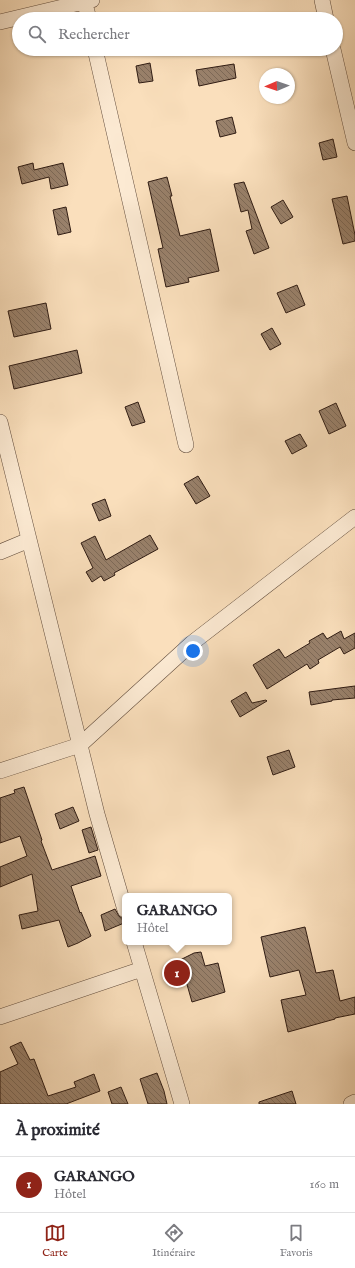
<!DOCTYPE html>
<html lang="fr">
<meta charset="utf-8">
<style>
:root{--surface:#fff;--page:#f7f7f7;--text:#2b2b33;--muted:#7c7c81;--line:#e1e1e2;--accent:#8f2418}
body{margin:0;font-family:"IM FELL English",serif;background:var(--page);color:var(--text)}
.compass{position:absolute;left:259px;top:68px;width:36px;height:36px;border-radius:50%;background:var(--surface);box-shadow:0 1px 3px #0004;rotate:268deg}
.you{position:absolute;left:193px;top:651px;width:14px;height:14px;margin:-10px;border:3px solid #fff;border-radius:50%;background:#1a73e8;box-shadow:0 0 0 6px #1a73e833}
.badge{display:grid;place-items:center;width:26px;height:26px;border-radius:50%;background:var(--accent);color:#fff;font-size:13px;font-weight:700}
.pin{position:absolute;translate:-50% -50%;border:2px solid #fff;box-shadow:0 1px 4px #0006}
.popup{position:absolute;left:122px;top:893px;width:110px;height:52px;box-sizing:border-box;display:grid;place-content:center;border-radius:6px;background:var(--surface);filter:drop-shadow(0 1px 3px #0005);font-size:13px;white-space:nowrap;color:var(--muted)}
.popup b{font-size:15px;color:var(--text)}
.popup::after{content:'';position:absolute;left:50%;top:100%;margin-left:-8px;border:8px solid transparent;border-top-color:var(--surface)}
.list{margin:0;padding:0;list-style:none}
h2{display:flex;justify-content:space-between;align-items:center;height:52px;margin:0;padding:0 16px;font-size:17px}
h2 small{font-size:13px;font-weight:400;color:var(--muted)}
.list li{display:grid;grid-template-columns:26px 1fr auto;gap:12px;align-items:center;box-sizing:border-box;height:56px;padding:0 16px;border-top:1px solid var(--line)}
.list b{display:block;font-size:15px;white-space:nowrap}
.list p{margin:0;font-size:13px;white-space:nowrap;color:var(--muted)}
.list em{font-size:13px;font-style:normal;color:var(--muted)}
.icon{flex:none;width:22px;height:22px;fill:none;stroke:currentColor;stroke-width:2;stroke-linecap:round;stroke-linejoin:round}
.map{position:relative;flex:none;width:355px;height:1104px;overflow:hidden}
.search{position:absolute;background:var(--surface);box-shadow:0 1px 3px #0004;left:12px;right:12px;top:12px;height:44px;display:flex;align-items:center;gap:10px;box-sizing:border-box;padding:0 14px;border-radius:22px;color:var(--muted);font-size:15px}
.sheet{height:108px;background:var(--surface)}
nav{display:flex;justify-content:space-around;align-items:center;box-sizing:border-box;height:56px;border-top:1px solid var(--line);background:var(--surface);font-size:11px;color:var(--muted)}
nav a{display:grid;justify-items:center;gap:2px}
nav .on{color:var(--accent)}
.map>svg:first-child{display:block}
.building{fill:url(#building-back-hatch);stroke:#301c13}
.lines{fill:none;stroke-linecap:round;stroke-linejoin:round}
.street-casing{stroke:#624d3d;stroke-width:16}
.street{stroke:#fcead3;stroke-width:15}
</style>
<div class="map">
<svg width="355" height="1104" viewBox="0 0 355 1104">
<defs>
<pattern id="building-back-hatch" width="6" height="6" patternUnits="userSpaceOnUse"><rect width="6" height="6" fill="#99816b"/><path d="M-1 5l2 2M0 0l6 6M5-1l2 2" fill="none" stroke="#7d6957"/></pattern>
</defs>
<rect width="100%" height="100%" fill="#fadfbc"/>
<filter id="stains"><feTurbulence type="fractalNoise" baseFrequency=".005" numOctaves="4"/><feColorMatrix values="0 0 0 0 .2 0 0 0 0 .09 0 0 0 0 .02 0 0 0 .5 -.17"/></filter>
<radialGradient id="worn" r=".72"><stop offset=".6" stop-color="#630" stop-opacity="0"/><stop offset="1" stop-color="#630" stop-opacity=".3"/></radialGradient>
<path class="building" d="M150 63 153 81 139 83 136 66Z
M234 64 236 78 199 86 196 70Z
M232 117 236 133 220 137 216 121Z
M333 139 337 157 323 160 319 143Z
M33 163 34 170 63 163 68 185 51 189 49 177 22 184 18 167Z
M167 177 172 196H170L180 236 210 229 219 271 188 278 189 282 166 287 158 249 163 248 148 182Z
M244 182 269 248 254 254 246 231 252 229 248 210 241 212 234 184Z
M347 196 355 235V241L343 244 332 199Z
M283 200 293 217 281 224 271 207Z
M66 207 71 232 58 235 53 210Z
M297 285 305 305 286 313 277 293Z
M46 303 51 329 14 337 8 311Z
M272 328 281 344 270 350 261 334Z
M77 350 82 373 14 389 9 366Z
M138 402 145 422 132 426 125 407Z
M336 403 346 426 329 434 319 411Z
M300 434 307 446 292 454 285 441Z
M198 476 210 496 196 504 184 484Z
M105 499 111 516 99 521 92 504Z
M150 535 158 549 114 573 115 575 104 581 101 576 92 582 86 572 93 568 81 543 95 536 106 560Z
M341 631 344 639 355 633V648L344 654 340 647 318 660 319 663 310 669 307 664 267 689 253 665 279 649 285 658 310 643 309 641 323 633 327 639Z
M355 686V698L332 700V701L311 705 309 692Z
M246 692 252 703 266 700 267 701 240 717 231 701Z
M289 750 295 767 273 775 267 757Z
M24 787 42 840 41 841 52 870 95 856 101 876 71 886 80 913 81 912 91 936 78 943 68 947 59 920 22 929 19 915 38 911 32 874 0 887V867L27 856 20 836 0 843V798L15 793 14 790Z
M73 807 79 821 60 829 55 814Z
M91 827 98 850 89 853 82 830Z
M115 909 119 916 123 919 124 923 105 931 101 915Z
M305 927 316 973 333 970 340 1001 355 997V1014L335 1018V1019L288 1032 281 1000 306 995 299 970 270 977 261 937Z
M201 952 205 966 218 963 225 992 192 1002 180 960 194 953Z
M21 1042 30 1060 34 1059 48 1096 76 1087 74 1082 94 1074 100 1091 66 1104H0V1072L18 1064 10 1047Z
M157 1073 164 1091 167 1104H148L140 1079Z
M121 1087 128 1104H112L108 1092Z
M292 1091 296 1104H259V1102Z"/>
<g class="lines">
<defs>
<path id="street" d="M84 0 89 19
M322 0 326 19
M0 22 92 0
M95 49 186 445
M333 49 355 143
M0 422 97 814 125 910
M0 552 29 540
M0 771 80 745 192 643 355 517
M134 942 182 1104
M0 1017 142 969
M351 1104 355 1102"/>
</defs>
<use href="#street" class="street-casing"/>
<use href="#street" class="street"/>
</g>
<rect width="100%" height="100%" filter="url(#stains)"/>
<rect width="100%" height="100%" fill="url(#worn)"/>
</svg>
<svg class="compass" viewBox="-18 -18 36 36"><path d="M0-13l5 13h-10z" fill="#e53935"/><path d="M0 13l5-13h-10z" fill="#7c7c81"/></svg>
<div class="you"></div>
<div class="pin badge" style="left:177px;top:973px">1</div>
<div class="popup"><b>GARANGO</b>Hôtel</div>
<div class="search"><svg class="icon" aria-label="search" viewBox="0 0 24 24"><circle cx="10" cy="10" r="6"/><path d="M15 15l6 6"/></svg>Rechercher</div>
</div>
<section class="sheet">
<h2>À proximité<small></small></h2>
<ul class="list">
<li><span class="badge">1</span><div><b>GARANGO</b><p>Hôtel</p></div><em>160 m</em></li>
</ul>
</section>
<nav>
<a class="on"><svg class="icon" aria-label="map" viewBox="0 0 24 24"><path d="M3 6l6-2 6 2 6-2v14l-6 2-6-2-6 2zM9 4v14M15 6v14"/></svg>Carte</a>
<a><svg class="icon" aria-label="directions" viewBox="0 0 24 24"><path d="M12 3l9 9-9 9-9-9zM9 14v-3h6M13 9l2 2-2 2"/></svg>Itinéraire</a>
<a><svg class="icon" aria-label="saved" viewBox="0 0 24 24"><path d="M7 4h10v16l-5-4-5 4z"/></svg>Favoris</a>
</nav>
